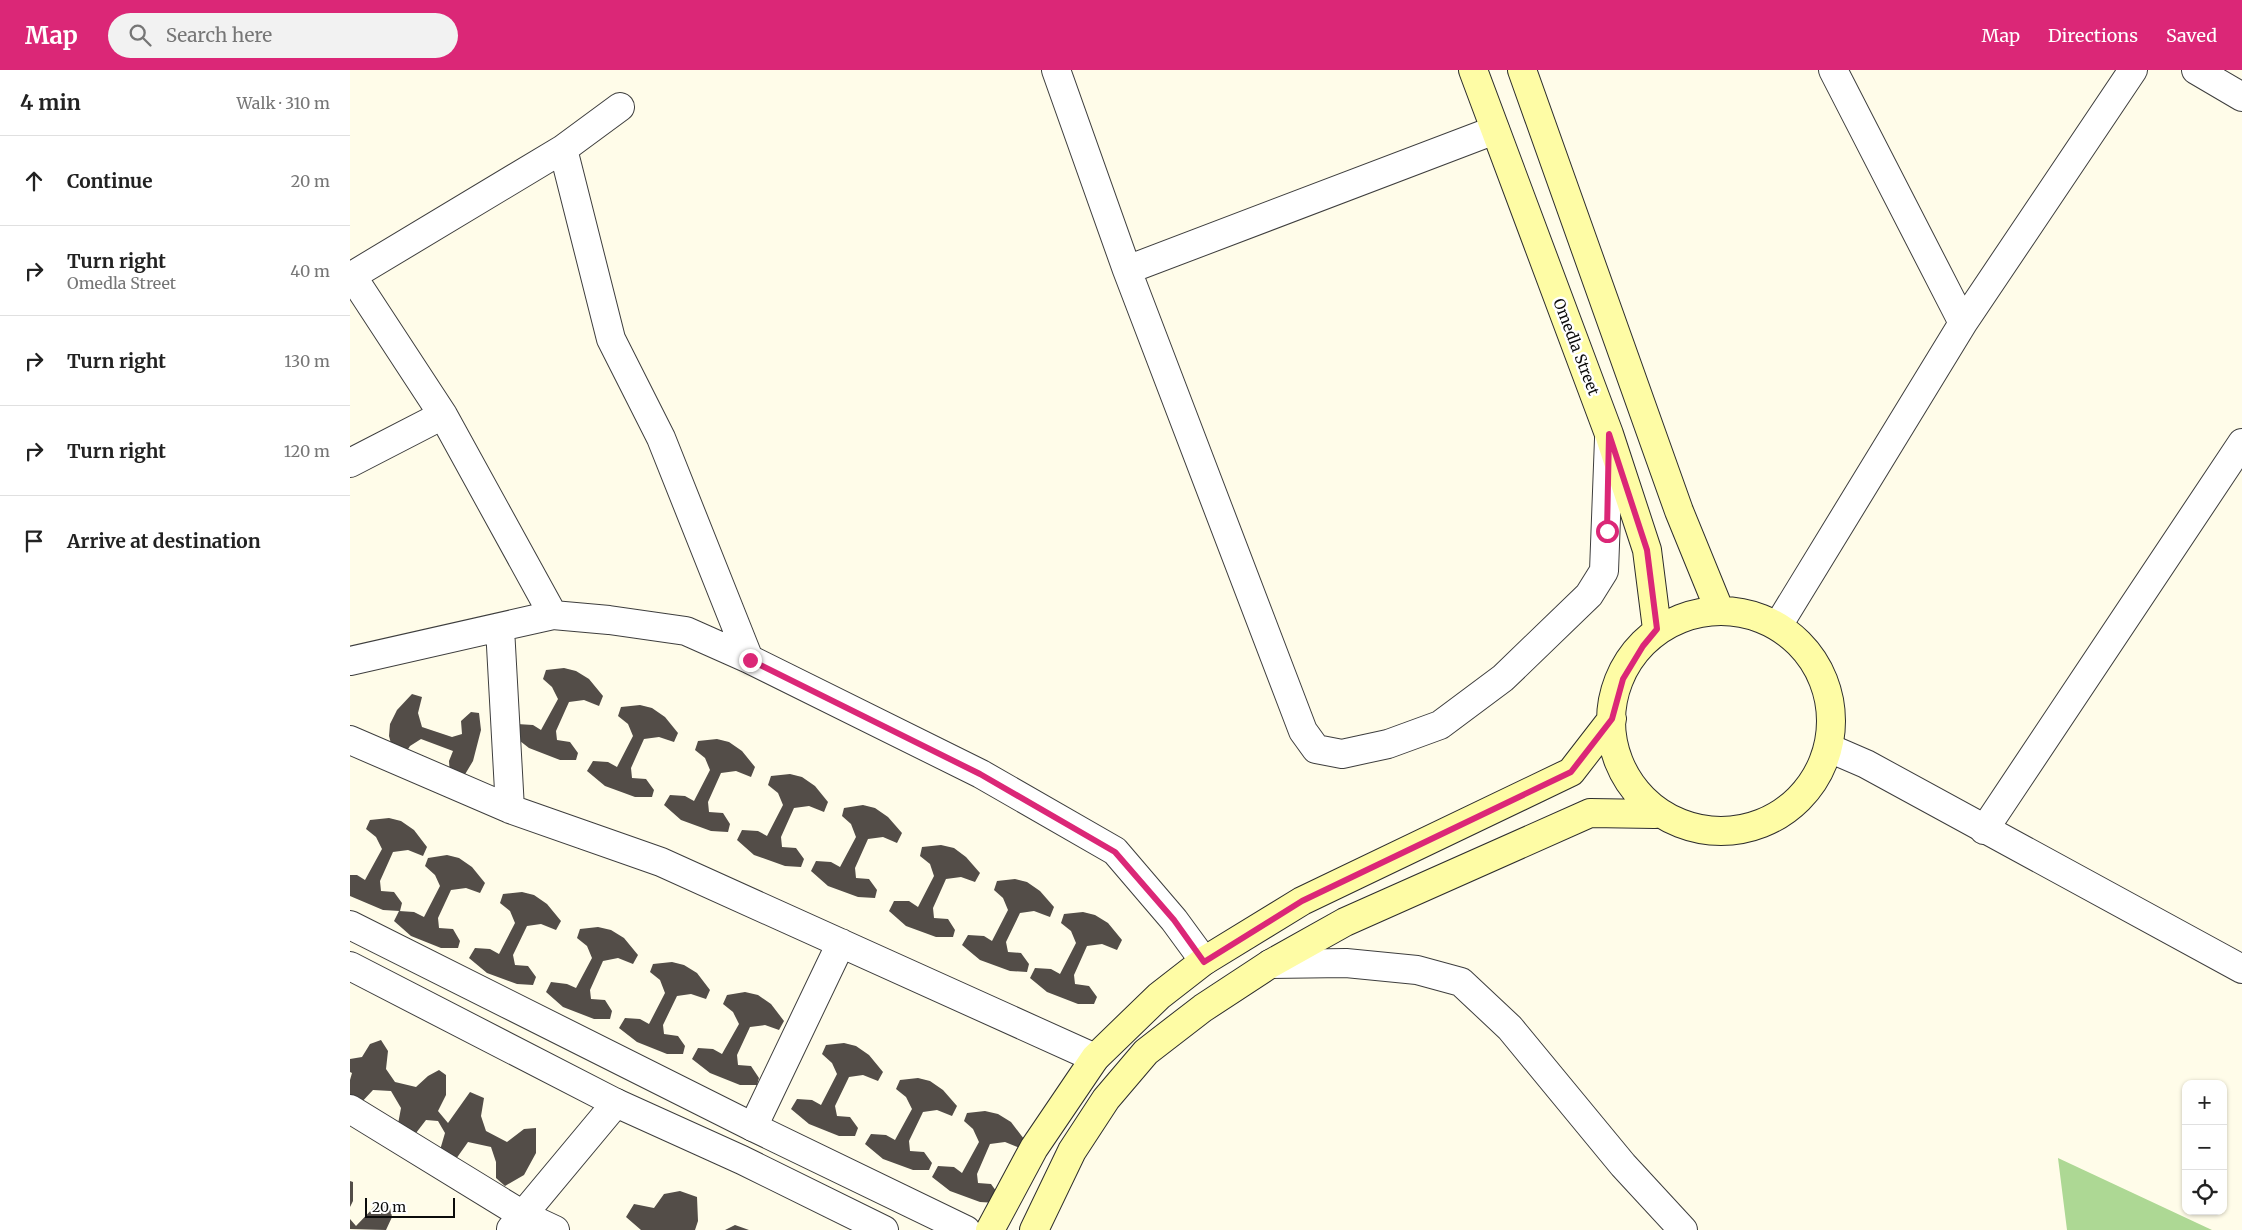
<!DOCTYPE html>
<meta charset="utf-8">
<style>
:root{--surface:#fff;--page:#f2f2f2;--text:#222;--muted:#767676;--line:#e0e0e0;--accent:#db2777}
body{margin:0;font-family:Merriweather,serif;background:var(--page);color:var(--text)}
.controls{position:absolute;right:15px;bottom:15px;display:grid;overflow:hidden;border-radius:10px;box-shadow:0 1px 4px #0004}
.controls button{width:45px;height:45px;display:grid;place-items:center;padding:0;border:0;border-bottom:1px solid var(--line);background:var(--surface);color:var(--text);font:25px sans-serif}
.scale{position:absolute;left:15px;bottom:12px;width:90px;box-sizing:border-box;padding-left:5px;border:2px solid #0b0b0b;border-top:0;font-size:14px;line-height:18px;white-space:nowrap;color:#0b0b0b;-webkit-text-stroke:4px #fff;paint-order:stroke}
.stop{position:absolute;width:15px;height:15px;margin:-11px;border:4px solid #db2777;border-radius:50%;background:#fff}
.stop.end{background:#db2777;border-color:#fff;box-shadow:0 1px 5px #0008}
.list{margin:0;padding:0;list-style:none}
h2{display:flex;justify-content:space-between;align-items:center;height:65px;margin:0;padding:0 20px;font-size:21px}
h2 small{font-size:16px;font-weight:400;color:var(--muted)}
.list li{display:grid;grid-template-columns:32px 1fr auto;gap:15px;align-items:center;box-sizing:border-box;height:90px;padding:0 20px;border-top:1px solid var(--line)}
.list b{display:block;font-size:19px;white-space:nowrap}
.list p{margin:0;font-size:16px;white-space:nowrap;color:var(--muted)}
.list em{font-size:16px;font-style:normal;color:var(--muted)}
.icon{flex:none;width:28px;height:28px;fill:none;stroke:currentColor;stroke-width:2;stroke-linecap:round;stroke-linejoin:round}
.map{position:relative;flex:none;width:1892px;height:1160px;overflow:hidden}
header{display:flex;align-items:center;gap:30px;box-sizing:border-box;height:70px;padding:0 25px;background:var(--accent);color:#fff}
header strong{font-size:24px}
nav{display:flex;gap:28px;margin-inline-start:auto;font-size:18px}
.search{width:350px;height:45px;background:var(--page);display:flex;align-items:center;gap:12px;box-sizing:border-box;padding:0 18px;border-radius:28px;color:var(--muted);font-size:19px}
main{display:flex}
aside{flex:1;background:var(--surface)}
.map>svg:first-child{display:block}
.forest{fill:#add894}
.building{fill:#534d48}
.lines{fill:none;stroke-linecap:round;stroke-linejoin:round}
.minor-casing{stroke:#3e3e3e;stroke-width:30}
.tertiary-casing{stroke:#3e3e3e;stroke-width:30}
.secondary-casing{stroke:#2d2d2d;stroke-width:30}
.minor{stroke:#fff;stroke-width:28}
.tertiary{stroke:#fff;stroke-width:28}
.secondary{stroke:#fefca5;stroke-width:28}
.route{stroke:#db2777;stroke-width:6}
.labels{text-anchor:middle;stroke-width:5;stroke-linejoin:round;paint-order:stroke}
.street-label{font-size:15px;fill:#0b0b0b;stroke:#fff}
</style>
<header>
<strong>Map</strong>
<div class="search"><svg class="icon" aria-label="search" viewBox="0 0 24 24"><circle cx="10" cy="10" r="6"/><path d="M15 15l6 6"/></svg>Search here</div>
<nav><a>Map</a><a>Directions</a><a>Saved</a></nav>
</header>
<main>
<aside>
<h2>4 min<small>Walk · 310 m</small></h2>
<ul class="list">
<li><svg class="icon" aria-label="ahead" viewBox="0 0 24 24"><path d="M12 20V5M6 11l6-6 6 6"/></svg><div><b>Continue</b></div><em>20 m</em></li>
<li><svg class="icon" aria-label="right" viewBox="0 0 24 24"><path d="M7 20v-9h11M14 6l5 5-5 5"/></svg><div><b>Turn right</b><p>Omedla Street</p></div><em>40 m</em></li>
<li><svg class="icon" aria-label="right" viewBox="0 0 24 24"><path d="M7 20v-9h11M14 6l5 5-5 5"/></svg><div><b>Turn right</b></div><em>130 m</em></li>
<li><svg class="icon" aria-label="right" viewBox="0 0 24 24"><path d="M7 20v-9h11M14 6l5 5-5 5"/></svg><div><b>Turn right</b></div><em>120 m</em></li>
<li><svg class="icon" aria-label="arrive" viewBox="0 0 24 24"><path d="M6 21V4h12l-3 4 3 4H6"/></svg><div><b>Arrive at destination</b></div></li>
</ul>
</aside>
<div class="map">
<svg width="1892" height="1160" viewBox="0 0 1892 1160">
<rect width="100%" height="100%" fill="#fffce9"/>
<path class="forest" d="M1708 1088 1862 1160H1717Z"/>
<path class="building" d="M214 598 226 601 239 609 253 626 249 636 234 630 219 632 206 661 207 670 220 672 228 683 226 690H210L179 678 161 664 167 654 183 655 191 660 208 629 202 617 193 609 196 600Z
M62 624 72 627 68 643 72 657 102 667 112 664 111 651 121 642 129 643 131 660 123 691 111 711 100 707 99 691 103 681 71 669 60 676 53 687 44 685 39 666 40 654 47 640Z
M290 635 302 638 315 647 328 663 324 672 309 667 294 669 281 698 282 708 296 709 304 720 302 727H285L255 716 237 701 243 691 258 692 267 697 283 666 278 654 268 646 271 637Z
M367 669 379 672 392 681 405 697 401 707 386 701 371 703 358 732 359 742 373 743 380 754 378 762 361 761 331 750 314 735 320 725 335 726 344 731 360 700 355 688 345 680 348 671Z
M440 704 452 707 465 716 478 732 474 742 459 736 444 738 431 767 432 777 446 778 454 789 451 797 435 796 404 785 387 770 392 760 408 761 417 766 433 735 428 723 418 715 421 706Z
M513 735 525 738 538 747 552 763 547 773 533 767 518 769 505 798 506 808 519 809 527 820 525 828 508 827 478 816 461 801 466 791 481 792 490 797 506 767 501 754 492 746 494 738Z
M39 748 51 751 64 760 77 777 73 786 58 780 43 782 30 811 31 821 44 822 52 833 50 841 33 840 0 826V805H7L15 810 32 779 26 767 16 759 20 750Z
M591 775 604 778 616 787 630 803 625 812 611 807 596 809 583 838 584 848 598 849 605 860 603 867H586L556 856 539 841 544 831H559L568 837 584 806 580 794 570 786 572 777Z
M97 785 109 788 122 797 135 813 130 823 116 818 101 820 88 848 89 858 103 859 110 871 108 878H91L61 866 44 851 49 841 64 842 74 847 90 816 85 805 75 796 78 788Z
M665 809 677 812 690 821 704 837 700 847 684 841 670 843 656 872 658 882 671 883 679 894 677 902 660 901 630 890 612 875 618 865 634 866 642 871 658 840 653 828 644 820 647 811Z
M172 822 184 825 197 834 211 851 206 860 191 854 177 856 163 885 165 895 178 896 186 907 183 915 167 914 137 903 119 888 125 878 140 879 149 884 165 853 160 841 150 833 153 824Z
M733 842 745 845 758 853 772 870 767 880 752 874 737 876 724 905 725 914 739 916 747 927 744 934H728L697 922 680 908 685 898 701 899 710 904 726 873 721 861 711 853 714 844Z
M248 857 261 860 274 868 288 885 283 894 268 888 253 891 240 920 241 929 255 930 262 941 260 949H244L213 937 196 922 201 912 217 914 226 918 242 888 237 876 227 868 230 859Z
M322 892 334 895 347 903 360 920 356 929 341 924 327 926 313 955 314 964 328 966 335 976 333 984H317L287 972 269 958 275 948 290 949 299 954 315 923 310 910 300 902 303 894Z
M395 922 408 925 421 934 434 951 429 960 415 955 400 957 387 985 388 995 401 996 409 1008 407 1015H390L360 1003 342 989 348 978 363 979 372 984 389 954 383 942 373 934 377 925Z
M31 970 38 981 36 999 45 1012 66 1017 78 1006 89 1000 96 1005V1025L88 1041 98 1053 120 1022 134 1028 131 1046 136 1061 157 1072 174 1059 186 1058V1083L174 1105 155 1116 146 1108V1092L141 1077 118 1072 106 1089 90 1080 95 1063 88 1051 76 1050 66 1063 48 1054 51 1038 41 1021 23 1020 9 1035 0 1030V1010L2 1003 0 1002V989L12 987 20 974Z
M494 973 506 976 519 985 533 1002 528 1011 513 1005 499 1007 485 1036 487 1046 500 1047 508 1058 505 1066H489L459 1054 441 1039 447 1029 462 1030 471 1035 487 1004 482 993 472 984 476 975Z
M568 1008 580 1011 593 1020 607 1036 602 1046 587 1040 573 1042 559 1071 560 1081 574 1082 582 1093 579 1100H563L533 1089 515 1074 521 1064 536 1065 545 1070 562 1039 556 1027 546 1019 550 1010Z
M635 1041 648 1044 661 1052 674 1069 670 1078 655 1072 640 1074 627 1104 628 1113 641 1114 649 1125 647 1133 630 1132 600 1121 582 1107 588 1096 604 1097 612 1103 629 1072 623 1059 614 1051 617 1043Z
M0 1111 3 1112V1131L0 1137Z
M330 1121 347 1127 348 1151 345 1160H291L276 1147 284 1134 304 1138 314 1124Z
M39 1133 42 1147 36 1160 0 1159V1149L6 1156 27 1134Z
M385 1155 399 1160H375Z"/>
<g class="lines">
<defs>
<path id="minor" d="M706 0 777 200 953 661 966 679 992 684 1038 674 1090 655 1153 608 1239 525 1254 501 1259 369
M1483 0 1613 253
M1846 0 1892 27
M777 200 1145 60
M0 207 213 79 270 37
M93 345 203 545 259 550 336 561 399 589 311 368 261 269 213 79
M0 393 93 345 2 206
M1429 554 1613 253 1783 0
M150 558 160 739
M399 589 631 704 765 781 824 850 854 891
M0 591 203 545
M0 670 160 739 311 792 745 988
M1634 760 1892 373
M920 894 996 893 1067 900 1111 912 1160 958 1273 1095 1333 1160
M0 1039 173 1145 205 1160
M403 1057 491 873
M161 1159 266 1033"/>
<path id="tertiary" d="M1479 678 1516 694 1892 899
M0 855 403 1057 616 1160
M0 896 266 1033 392 1090 534 1160"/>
<path id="secondary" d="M1123 0 1259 364 1297 480 1307 559
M1172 0 1329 441 1369 539
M1261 651a110 110 0 1 1 220 0a110 110 0 1 1-220 0Z
M640 1160 684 1078 745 988 809 926 854 891 952 831 1221 702 1262 649
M684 1160 722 1081 756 1029 796 982 853 938 920 894 995 852 1240 743 1305 744"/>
</defs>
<use href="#minor" class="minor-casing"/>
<use href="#tertiary" class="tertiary-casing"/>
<use href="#secondary" class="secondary-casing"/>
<use href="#minor" class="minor"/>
<use href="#tertiary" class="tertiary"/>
<use href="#secondary" class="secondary"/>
</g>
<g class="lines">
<path class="route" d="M400 590 630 704 765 782 824 850 854 892 952 831 1221 702 1262 649 1273 609 1293 576 1307 559 1297 480 1259 364 1257 461"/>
</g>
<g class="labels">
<g class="street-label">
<text transform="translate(1226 277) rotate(69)" y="5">Omedla Street</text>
</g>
</g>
</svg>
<div class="controls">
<button>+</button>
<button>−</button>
<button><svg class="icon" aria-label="locate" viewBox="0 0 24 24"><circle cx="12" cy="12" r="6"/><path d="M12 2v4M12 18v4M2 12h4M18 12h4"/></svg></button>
</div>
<div class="scale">20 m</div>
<div class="stop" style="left:1257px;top:461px"></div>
<div class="stop end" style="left:400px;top:590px"></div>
</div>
</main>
